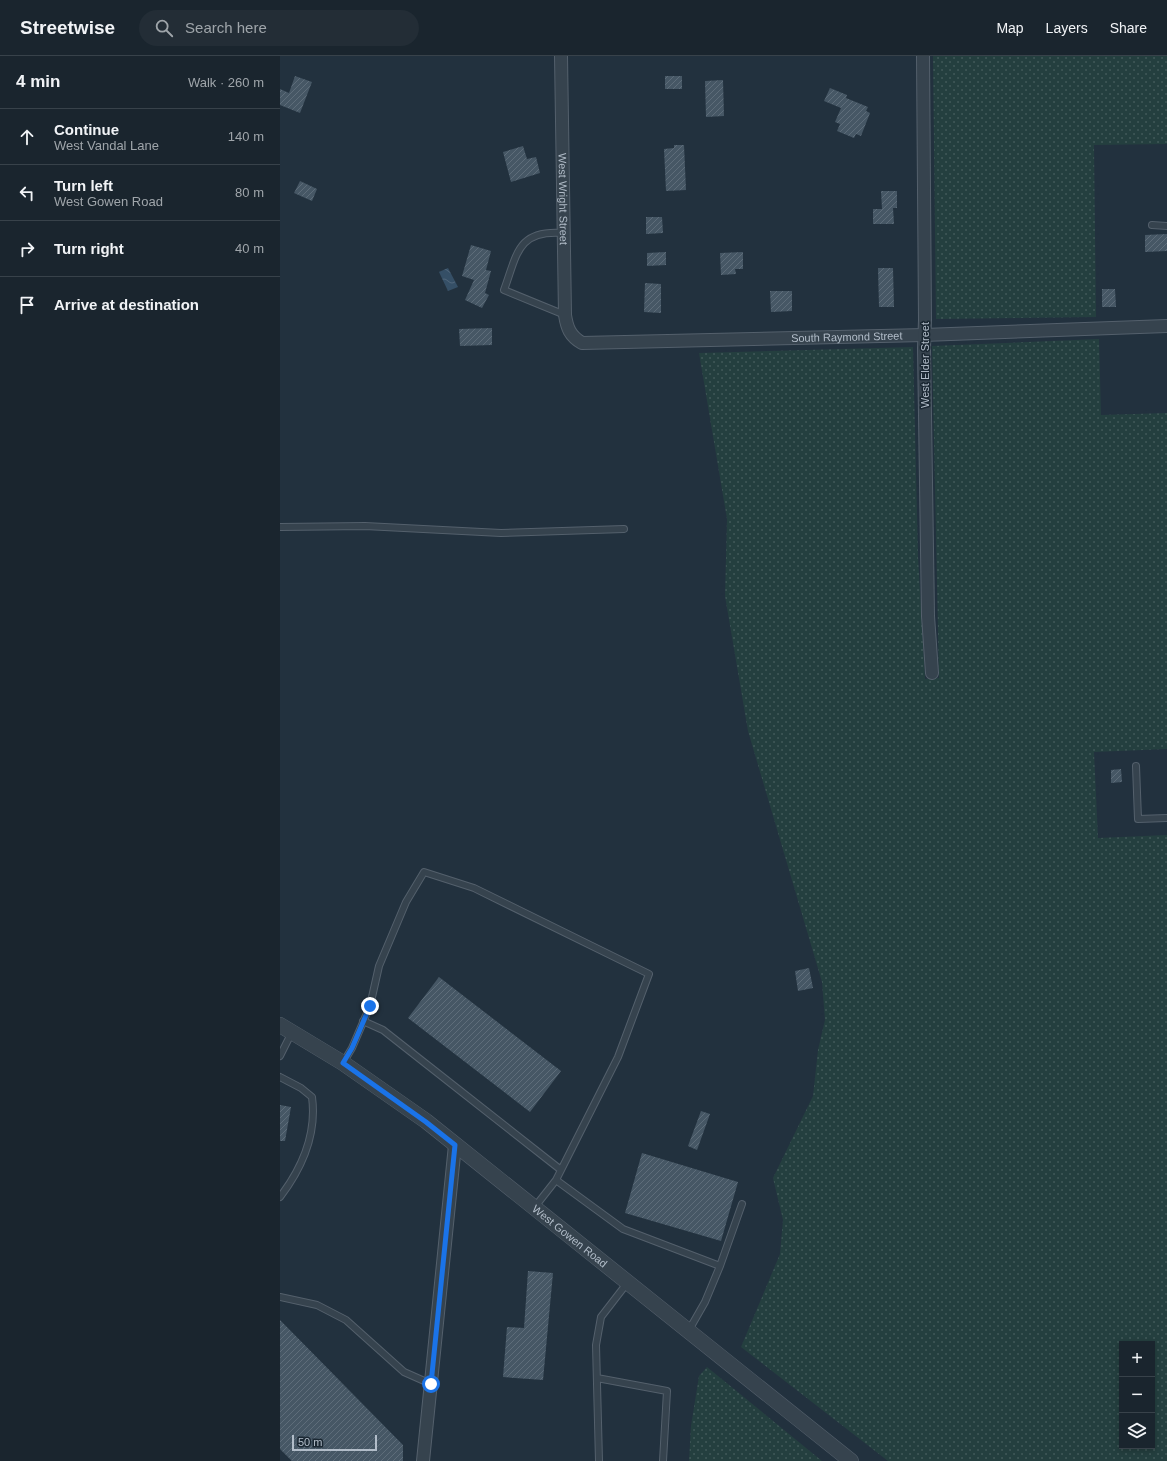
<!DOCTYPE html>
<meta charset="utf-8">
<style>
:root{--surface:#1a252e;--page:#232d36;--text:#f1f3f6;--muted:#9fa5aa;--line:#38424a}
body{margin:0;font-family:Arial,sans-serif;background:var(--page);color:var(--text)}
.controls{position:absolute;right:12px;bottom:12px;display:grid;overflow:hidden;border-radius:0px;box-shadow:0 2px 6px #0003}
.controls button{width:36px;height:36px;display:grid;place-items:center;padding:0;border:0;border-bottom:1px solid var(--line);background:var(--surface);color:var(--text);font:20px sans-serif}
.scale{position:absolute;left:12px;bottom:10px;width:85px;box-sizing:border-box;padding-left:4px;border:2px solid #b2bdc9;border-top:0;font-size:11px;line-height:14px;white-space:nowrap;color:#b2bdc9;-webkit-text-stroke:3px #1b2833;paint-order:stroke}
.stop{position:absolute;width:12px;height:12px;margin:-9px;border:3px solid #1a73e8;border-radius:50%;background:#fff}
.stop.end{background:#1a73e8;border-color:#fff;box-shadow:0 1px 4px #0008}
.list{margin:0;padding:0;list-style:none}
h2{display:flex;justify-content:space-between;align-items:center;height:52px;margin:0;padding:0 16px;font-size:17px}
h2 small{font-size:13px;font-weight:400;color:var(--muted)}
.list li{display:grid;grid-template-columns:26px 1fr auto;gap:12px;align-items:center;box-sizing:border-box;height:56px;padding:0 16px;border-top:1px solid var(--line)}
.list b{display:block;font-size:15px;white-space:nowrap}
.list p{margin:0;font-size:13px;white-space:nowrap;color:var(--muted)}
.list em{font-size:13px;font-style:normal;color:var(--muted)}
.icon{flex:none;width:22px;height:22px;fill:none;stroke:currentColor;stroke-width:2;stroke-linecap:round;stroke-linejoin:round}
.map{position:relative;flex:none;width:887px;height:1405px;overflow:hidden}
header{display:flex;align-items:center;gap:24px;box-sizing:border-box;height:56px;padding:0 20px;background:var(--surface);border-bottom:1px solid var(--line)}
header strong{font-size:19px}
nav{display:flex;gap:22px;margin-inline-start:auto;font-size:14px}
.search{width:280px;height:36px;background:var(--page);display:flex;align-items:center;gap:10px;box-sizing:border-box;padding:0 14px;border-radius:22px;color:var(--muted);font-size:15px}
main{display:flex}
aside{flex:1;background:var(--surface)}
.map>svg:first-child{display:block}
.green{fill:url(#green-dots);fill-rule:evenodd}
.water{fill:url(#water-waves)}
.building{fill:url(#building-hatch)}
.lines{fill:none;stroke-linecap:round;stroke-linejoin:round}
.service-casing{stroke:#54606c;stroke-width:8}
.minor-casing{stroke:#54606c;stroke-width:14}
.tertiary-casing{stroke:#54606c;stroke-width:16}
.service{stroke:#36434e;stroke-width:6}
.minor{stroke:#36434e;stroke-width:12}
.tertiary{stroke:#36434e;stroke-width:15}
.route{stroke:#1a73e8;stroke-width:5}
.labels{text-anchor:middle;stroke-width:3;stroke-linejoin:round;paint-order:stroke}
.street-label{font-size:11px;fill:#b2bdc9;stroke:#1b2833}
</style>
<header>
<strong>Streetwise</strong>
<div class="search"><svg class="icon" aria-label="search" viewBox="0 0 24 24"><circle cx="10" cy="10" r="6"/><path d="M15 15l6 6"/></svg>Search here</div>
<nav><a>Map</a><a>Layers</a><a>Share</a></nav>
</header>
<main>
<aside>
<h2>4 min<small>Walk · 260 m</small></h2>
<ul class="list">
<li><svg class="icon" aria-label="ahead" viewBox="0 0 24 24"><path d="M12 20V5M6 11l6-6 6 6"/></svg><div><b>Continue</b><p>West Vandal Lane</p></div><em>140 m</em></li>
<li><svg class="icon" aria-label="left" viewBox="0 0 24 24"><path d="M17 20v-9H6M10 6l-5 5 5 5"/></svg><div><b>Turn left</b><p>West Gowen Road</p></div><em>80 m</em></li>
<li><svg class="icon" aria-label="right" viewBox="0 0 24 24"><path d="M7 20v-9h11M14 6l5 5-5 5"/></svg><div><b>Turn right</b></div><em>40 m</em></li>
<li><svg class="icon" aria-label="arrive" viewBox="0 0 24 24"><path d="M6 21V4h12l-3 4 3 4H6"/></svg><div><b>Arrive at destination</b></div></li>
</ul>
</aside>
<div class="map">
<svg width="887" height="1405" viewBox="0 0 887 1405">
<defs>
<pattern id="green-dots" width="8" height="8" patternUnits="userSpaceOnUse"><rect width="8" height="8" fill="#243f3f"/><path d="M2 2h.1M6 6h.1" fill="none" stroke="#415959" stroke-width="1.8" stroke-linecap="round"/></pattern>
<pattern id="water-waves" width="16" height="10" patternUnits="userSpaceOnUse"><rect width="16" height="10" fill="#354f66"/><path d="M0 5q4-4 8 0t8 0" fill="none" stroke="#50667b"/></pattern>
<pattern id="building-hatch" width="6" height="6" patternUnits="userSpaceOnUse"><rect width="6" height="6" fill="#465765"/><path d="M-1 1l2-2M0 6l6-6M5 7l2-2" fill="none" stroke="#5e6d7a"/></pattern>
</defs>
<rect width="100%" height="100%" fill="#22313e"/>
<path class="green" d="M653 0H887V88L814 89 816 261 656 263Z
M819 283 821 359 887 357V693L814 696 818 782 887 779V1405H608L461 1291 500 1198 503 1164 493 1122 533 1040 538 994 545 964 542 926 468 675 445 540 447 463 419 297 633 291 638 500 645 623 659 622 652 290ZM842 1288H872V1390H842Z
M427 1311 542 1405H409L411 1370 419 1320Z"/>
<path class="water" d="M168 212 178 231 168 235 159 216Z"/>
<path class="building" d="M15 20 32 26 20 57 0 49V33L9 37Z
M385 20H402V33H385Z
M443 24 444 60 426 61 425 25Z
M550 32 567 39 566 42 588 51 586 55 590 57 581 80 576 78 574 82 557 75 560 68 555 66 561 52 544 45Z
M394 89H404L406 134 386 135 384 93 394 92Z
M243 90 247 103 256 101 260 117 231 126 223 96Z
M20 125 37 133 32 145 14 137Z
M601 135H617V152H613L614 168H593V153H602Z
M366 161H382L383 177 366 178Z
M887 178V195L865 196V179Z
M191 189 211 195 206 214 211 215 205 237 209 239 202 252 185 244 194 224 182 220Z
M386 196V209L367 210V197Z
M463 196V213H455L456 218 441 219 440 197Z
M598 212H613L614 251H599Z
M365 227 381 228V257L364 256Z
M822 233H835L836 251H822Z
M490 235H512V255L491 256Z
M212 272V289L180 290 179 273Z
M841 713 842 726 831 727V714Z
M529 912 533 932 518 935 515 915Z
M159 921 281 1015 250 1056 128 962Z
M0 1049 11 1051 5 1085H0Z
M421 1055 430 1058 417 1094 408 1090Z
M362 1097 458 1126 441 1185 345 1157Z
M248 1215 273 1217 263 1324 223 1321 227 1271 244 1272Z
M0 1264 123 1389V1405H12L0 1393Z"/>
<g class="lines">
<defs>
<path id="service" d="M872 169 887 170
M282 177C237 174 237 199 224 234L285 259
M0 471 85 470 221 477 344 473
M856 710 858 763 887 762
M83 965 103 974 281 1114
M0 1000 12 976
M63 1007 72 992 90 950 99 910 126 846 144 816 194 832 369 918 338 1001 276 1124
M0 1021 21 1032 32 1041C37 1078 22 1112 0 1141
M254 1152 276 1124 343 1173 440 1210 425 1246 409 1274
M440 1210 462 1148
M0 1241 37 1249 66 1264 124 1316 151 1328
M317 1322 387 1335 383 1405
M319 1405 316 1289 321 1261 348 1226"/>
<g id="minor">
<path id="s1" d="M281 0 285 259C287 272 290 280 302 287L644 279 887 270"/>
<path d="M643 0 645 264 644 292 648 560 652 617"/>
<path d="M143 1405 175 1089"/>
</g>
<g id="tertiary">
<path id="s2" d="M0 969 63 1007 146 1065 571 1405"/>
</g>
</defs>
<use href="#service" class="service-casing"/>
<use href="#minor" class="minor-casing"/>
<use href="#tertiary" class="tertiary-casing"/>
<use href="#service" class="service"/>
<use href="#minor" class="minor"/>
<use href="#tertiary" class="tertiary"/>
</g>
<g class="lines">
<path class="route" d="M90 950 72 992 63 1007 146 1066 175 1089 151 1328"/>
</g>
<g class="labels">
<g class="street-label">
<text dy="4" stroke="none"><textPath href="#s1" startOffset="143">West Wright Street</textPath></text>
<text dy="4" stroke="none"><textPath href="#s1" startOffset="558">South Raymond Street</textPath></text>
<text transform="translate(645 309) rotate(-90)" y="4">West Elder Street</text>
<text dy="4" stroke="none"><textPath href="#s2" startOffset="359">West Gowen Road</textPath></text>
</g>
</g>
</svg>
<div class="controls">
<button>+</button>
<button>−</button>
<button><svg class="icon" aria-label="layers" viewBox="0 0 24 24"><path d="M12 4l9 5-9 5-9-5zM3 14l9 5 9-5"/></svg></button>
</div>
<div class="scale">50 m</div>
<div class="stop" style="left:151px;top:1328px"></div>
<div class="stop end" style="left:90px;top:950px"></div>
</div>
</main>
